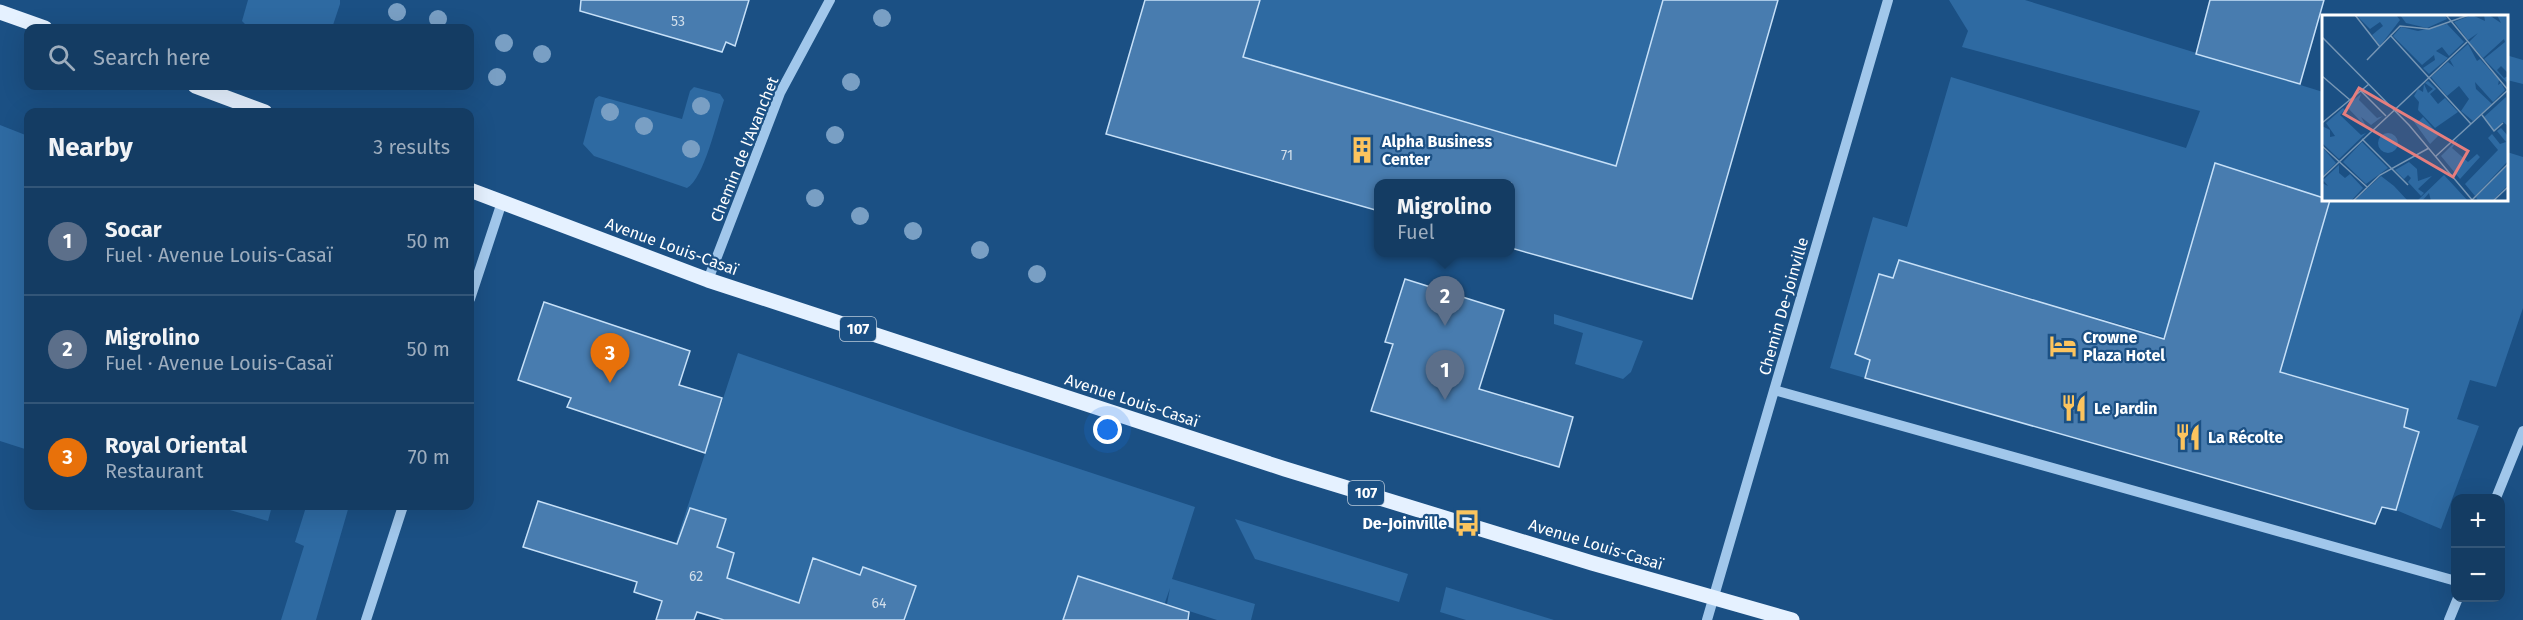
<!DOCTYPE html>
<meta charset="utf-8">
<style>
:root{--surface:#143c63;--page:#1d4369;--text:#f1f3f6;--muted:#9dadbe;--line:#335678;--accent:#fcc45e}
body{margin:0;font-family:"Fira Sans",sans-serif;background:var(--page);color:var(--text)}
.controls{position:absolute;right:18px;bottom:18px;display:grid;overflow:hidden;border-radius:12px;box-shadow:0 6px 24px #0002}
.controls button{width:54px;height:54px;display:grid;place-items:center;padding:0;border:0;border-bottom:2px solid var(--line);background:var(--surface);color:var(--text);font:30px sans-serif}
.you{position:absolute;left:1108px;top:430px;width:21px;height:21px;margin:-15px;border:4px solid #fff;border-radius:50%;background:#1a73e8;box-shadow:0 0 0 9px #1a73e833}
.badge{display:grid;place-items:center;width:39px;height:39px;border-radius:50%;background:var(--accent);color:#fff;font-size:20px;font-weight:700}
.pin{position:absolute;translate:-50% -50px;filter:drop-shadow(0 2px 3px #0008)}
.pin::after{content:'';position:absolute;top:32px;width:21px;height:18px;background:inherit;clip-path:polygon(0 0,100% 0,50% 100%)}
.popup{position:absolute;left:1374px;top:179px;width:141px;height:78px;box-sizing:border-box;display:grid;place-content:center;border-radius:12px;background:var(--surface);filter:drop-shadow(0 2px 4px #0005);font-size:20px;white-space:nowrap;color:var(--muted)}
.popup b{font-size:22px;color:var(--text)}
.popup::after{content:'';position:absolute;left:50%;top:100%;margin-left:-12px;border:12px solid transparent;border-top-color:var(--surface)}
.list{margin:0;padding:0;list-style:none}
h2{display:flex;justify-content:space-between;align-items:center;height:78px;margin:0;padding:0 24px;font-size:26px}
h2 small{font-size:20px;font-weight:400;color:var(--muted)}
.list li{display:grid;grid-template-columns:39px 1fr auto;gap:18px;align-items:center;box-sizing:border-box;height:108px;padding:0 24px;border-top:2px solid var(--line)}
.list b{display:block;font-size:22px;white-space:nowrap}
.list p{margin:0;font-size:20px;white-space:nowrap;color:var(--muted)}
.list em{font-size:20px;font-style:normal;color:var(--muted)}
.icon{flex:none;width:33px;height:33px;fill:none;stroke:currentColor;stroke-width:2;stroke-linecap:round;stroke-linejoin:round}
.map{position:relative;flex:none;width:2523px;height:620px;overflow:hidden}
.search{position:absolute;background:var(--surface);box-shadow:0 6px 24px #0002;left:24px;top:24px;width:450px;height:66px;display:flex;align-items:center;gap:15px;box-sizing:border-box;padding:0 21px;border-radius:12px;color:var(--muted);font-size:22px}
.panel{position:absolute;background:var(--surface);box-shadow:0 6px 24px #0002;left:24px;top:108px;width:450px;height:402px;border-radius:12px}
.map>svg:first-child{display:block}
.green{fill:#2e6aa2}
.building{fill:#487caf;stroke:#c6e0f8;stroke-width:1.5}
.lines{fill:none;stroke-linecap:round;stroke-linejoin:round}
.minor{stroke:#a1c7eb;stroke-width:10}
.major{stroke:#e5f1ff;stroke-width:15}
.tree{fill:#799fc4}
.labels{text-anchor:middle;stroke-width:4.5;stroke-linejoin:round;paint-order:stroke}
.number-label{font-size:14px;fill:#d1deeb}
.shield{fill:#1b5084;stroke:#bbcada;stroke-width:1.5}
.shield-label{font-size:15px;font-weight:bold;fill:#fff}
.poi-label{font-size:16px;font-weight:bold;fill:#fff;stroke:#1b5084;text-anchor:start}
.street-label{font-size:16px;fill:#fff;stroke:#1b5084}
.inset-road{fill:none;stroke:#7696b5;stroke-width:1.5}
.view{fill:#e67e7e;fill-opacity:0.15;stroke:#e67e7e;stroke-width:3}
.inset-edge{fill:none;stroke:#fff;stroke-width:3}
</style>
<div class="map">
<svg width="2523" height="620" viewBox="0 0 2523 620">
<rect width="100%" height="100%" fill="#1b5084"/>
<path class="green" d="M248 0H340V4L332 28H249L242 21Z
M1260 0H1663L1616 166 1243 57Z
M1949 0H2025L2323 92 2324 200H2506L2507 152 2523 157V308L2496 387 2470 380 2457 419 2479 426 2441 529 2396 510 2419 432 2404 427 2408 409 1900 260 1893 278 1880 274 1855 354 1870 360 1865 378 1830 368 1873 217 1907 227 1951 77 2186 148 2200 111 1962 47 1968 31Z
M2506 55 2523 60V84L2507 80Z
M694 87 720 94 724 100C717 120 704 179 687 188L594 156 583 144 595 99 599 96 682 119 690 91Z
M0 125 28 136V450L0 441Z
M1554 314 1643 341 1631 372 1623 379 1575 364 1583 333 1554 324Z
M738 353 964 431 1195 507 1172 579 1255 604 1251 620H1217L1167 604 1170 588 1159 620H722L657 600Z
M216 506H272L268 521Z
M303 506H349L316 620H281L304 546 295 542 306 507Z
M1235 519 1408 574 1399 602 1255 559Z
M1446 587 1554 620H1466L1440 612Z"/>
<path class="building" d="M581 0H749L735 46 726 42 722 52 580 11Z
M1145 0H1260L1243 57 1616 166 1663 0H1778L1692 299 1511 248V183H1379V211L1106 134Z
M2210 0H2324L2300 84 2196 54Z
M2215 163 2330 200 2280 372 2408 409 2404 427 2419 432 2396 510 2382 507 2375 524 1865 378 1870 360 1855 354 1879 274 1893 278 1899 260 2164 339Z
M1405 279 1504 310 1479 389 1573 417 1559 467 1371 411 1393 344 1385 342Z
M544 302 690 351 679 385 722 398 705 453 567 407 571 398 518 380Z
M538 501 677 544 690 508 726 519 717 547 734 553 727 578 799 603 813 558 860 575 863 567 916 586 904 620H724L697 612 694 620H656L662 601 634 592 637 582 523 547Z
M1078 576 1189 612 1188 620H1063Z"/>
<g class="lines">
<path class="minor" d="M708 280 780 93 830 0
M470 299 502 202
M1774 390 2456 581
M2496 498 2523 431
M366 620 403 506
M1707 620 1888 0
M2449 620 2458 598"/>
<path class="major" d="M0 12 45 28
M195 86 265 112
M470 190 708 280 1285 469 1592 563 1792 620"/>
</g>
<g class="tree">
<circle cx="397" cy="12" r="9"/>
<circle cx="882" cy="18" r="9"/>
<circle cx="438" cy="19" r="9"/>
<circle cx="504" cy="43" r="9"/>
<circle cx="542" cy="54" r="9"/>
<circle cx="497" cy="77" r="9"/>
<circle cx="851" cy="82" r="9"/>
<circle cx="701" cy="106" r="9"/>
<circle cx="610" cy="112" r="9"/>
<circle cx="644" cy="126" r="9"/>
<circle cx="835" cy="135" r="9"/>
<circle cx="691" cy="149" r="9"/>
<circle cx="815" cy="198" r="9"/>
<circle cx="860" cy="216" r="9"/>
<circle cx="913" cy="231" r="9"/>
<circle cx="980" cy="250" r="9"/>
<circle cx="1037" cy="274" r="9"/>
</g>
<defs>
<symbol id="building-bare" viewBox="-9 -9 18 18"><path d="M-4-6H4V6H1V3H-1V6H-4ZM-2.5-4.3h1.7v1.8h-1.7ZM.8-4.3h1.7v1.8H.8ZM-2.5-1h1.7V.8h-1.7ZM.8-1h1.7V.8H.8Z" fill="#fcc45e" stroke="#1b5084" stroke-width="2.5" paint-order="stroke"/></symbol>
<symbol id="hotel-bare" viewBox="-9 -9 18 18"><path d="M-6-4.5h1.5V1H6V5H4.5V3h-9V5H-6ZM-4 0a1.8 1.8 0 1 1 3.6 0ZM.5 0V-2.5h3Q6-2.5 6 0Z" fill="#fcc45e" stroke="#1b5084" stroke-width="2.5" paint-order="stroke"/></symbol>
<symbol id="restaurant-bare" viewBox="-9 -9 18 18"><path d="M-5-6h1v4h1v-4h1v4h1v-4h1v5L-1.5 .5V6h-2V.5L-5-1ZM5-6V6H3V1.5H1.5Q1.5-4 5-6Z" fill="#fcc45e" stroke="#1b5084" stroke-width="2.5" paint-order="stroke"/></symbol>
<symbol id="bus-bare" viewBox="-9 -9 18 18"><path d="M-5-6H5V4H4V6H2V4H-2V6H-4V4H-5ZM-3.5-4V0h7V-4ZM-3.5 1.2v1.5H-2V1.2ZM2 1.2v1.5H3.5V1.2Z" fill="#fcc45e" stroke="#1b5084" stroke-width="2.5" paint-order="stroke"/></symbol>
</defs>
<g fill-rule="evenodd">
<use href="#building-bare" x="1343" y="131" width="38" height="38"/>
<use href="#hotel-bare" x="2044" y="327" width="38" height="38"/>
<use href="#restaurant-bare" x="2055" y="389" width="38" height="38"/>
<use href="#restaurant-bare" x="2169" y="418" width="38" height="38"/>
<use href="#bus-bare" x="1448" y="504" width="38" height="38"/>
</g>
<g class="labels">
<g class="number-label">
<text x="678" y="26">53</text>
<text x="1287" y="160">71</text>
<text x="696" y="581">62</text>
<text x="879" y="608">64</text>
</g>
<g class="shield">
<rect x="840" y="317" width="36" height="24" rx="4.5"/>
<rect x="1348" y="481" width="36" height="24" rx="4.5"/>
</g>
<g class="shield-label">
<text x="858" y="334">107</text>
<text x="1366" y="498">107</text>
</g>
<g class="poi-label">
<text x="1382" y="147">Alpha Business<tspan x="1382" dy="18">Center</tspan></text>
<text x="2083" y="343">Crowne<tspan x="2083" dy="18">Plaza Hotel</tspan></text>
<text x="2094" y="414">Le Jardin</text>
<text x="2208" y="443">La Récolte</text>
<text x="1447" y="529" text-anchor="end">De-Joinville</text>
</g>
<g class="street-label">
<text transform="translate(744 149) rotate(-68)" y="6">Chemin de l'Avanchet</text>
<text transform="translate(672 246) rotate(20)" y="6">Avenue Louis-Casaï</text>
<text transform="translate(1783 306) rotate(-74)" y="6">Chemin De-Joinville</text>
<text transform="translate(1132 400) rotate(18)" y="6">Avenue Louis-Casaï</text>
<text transform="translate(1596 544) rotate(17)" y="6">Avenue Louis-Casaï</text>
</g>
</g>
<g transform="translate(2322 15)">
<rect width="186" height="186" fill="#1b5084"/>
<path d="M34 0H74L78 5 58 31 50 20 61 11 58 7 48 14ZM78 0H123L125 4 105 13 84 8ZM150 0 163 6 162 0H167L179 8 175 0H186V58L179 51 175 55 182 63 186 61V69L162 44 183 27 182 24 161 43 147 27 156 18 146 25 132 7ZM125 9 142 27 127 41 120 32 114 36 126 43 107 59 101 53 113 45 112 40 100 50 71 21 79 12 96 16ZM146 29 155 46 158 44 177 65 176 70 179 68 183 75 171 87 153 67 154 74 170 89 151 106 139 96 147 84 137 71 125 81 109 62 126 47 132 52 128 45ZM106 66 114 74 108 79 116 89 123 83 136 97 113 113 96 95 97 87 92 81 96 74 101 77 102 69 106 78 111 74 103 68ZM39 79 37 85 55 103 61 101 49 110 39 102 46 114 24 91ZM184 82 186 111 181 107 172 116 162 102ZM21 93 26 98 22 96 18 100 39 120 44 118 17 144 0 128V111L8 115V122L13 121 4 108ZM87 100 96 107 101 102 117 120 108 129ZM179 113 186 121V146L153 181 143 169 176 135 166 123 170 119 178 129 184 127 175 116ZM56 128a10 10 0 1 1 20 0a10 10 0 1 1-20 0ZM137 123 130 133 146 147 155 139 158 142 138 164 119 141ZM40 127 66 153 44 169 21 147ZM0 132 14 148 0 162ZM87 147 95 154 96 166 110 161 96 174 102 178 99 181 86 167 89 163 86 160 82 164 73 155ZM17 150V158L23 163 28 159 41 173 29 186H0V168L6 171 1 165ZM186 150V170L170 186H156L154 182ZM122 160 146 186H109L107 178 100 186H95ZM59 161 72 171 86 186H32Z" fill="#2e6aa2"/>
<path class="inset-road" d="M33 0 58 32M124 0 186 75M68 20 149 109M0 22 87 110 151 186M45 45 78 11 107 14 147 0M0 61 28 85M39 76 64 101M160 100 172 116 181 108M0 108 47 69M40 124 86 170M0 131 45 172M114 141 186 75M0 163 145 27M150 185 186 149M31 186 58 160 107 133M171 186 186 172"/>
<path class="view" d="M37 73 146 136 131 162 22 99Z"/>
<rect width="186" height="186" class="inset-edge"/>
</g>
</svg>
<div class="controls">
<button>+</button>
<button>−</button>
</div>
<div class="you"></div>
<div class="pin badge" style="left:1445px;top:400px;background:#5c6f8a">1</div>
<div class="pin badge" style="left:1445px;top:326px;background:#5c6f8a">2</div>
<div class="popup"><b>Migrolino</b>Fuel</div>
<div class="pin badge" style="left:610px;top:383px;background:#e8710a">3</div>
<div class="search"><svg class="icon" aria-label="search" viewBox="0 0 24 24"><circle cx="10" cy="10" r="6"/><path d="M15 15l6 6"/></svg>Search here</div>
<section class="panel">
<h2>Nearby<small>3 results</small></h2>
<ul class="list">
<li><span class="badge" style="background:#5c6f8a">1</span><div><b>Socar</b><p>Fuel · Avenue Louis-Casaï</p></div><em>50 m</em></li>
<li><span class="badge" style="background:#5c6f8a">2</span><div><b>Migrolino</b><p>Fuel · Avenue Louis-Casaï</p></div><em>50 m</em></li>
<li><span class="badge" style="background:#e8710a">3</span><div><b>Royal Oriental</b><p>Restaurant</p></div><em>70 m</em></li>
</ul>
</section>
</div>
